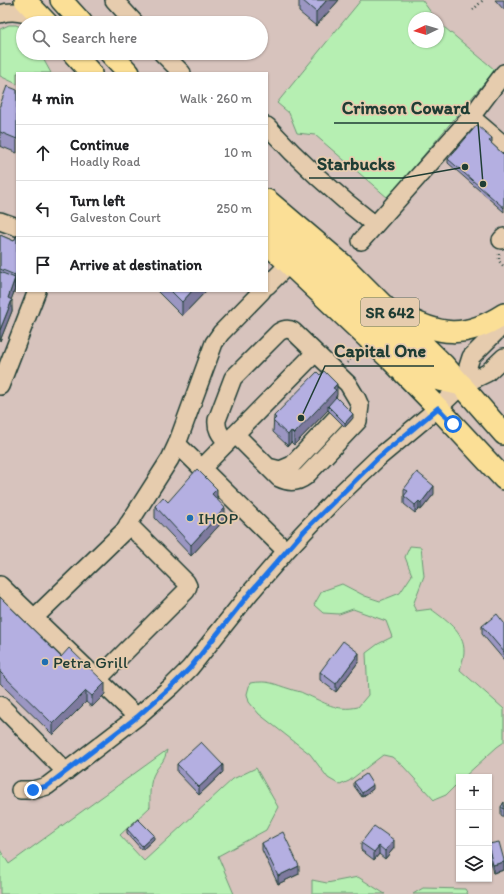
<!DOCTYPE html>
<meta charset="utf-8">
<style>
:root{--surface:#fff;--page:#f6f6f6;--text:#202124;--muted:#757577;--line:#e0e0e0}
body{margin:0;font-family:Itim,sans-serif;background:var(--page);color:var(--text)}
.controls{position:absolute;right:12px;bottom:12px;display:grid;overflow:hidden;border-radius:0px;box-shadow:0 1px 3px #0004}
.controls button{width:36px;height:36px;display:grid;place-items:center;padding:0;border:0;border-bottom:1px solid var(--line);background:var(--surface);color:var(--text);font:20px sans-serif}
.compass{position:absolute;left:408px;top:12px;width:36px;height:36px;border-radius:50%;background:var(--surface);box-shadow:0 1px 3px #0004;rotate:266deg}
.stop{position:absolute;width:12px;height:12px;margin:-9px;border:3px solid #1a73e8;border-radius:50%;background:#fff}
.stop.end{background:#1a73e8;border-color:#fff;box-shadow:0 1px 4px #0008}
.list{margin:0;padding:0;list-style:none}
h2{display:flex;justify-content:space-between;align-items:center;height:52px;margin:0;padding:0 16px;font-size:17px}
h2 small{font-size:13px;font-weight:400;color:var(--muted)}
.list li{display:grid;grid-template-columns:26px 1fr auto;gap:12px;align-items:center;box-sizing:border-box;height:56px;padding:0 16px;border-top:1px solid var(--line)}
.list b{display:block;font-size:15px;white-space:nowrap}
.list p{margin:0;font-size:13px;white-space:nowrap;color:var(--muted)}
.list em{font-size:13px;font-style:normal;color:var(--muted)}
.icon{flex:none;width:22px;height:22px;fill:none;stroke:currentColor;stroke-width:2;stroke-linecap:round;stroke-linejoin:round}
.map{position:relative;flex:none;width:504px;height:894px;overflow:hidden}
.search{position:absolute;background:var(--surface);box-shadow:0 1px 3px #0004;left:16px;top:16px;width:252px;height:44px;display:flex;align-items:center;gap:10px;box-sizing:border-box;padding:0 14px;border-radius:22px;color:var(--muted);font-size:15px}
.panel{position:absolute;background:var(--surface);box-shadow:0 1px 3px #0004;left:16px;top:72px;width:252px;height:220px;border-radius:0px}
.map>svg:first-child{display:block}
.green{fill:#b6efb2;stroke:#6a9673}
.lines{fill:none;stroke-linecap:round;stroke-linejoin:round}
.minor-casing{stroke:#1f3d34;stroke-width:20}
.major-casing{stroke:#1f3d34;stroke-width:24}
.path{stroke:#1f3d34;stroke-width:2.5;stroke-dasharray:1 3;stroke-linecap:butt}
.minor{stroke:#e6ccae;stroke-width:17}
.major{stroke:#fbdf96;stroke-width:21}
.wall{fill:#9b96c2;stroke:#1f3d34}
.shaded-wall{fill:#7e7a9e;stroke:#1f3d34}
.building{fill:#b4afe1;stroke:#1f3d34}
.route{stroke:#1a73e8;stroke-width:5}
.poi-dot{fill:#1f6fb2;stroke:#e6ccae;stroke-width:1.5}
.labels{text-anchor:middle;stroke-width:3.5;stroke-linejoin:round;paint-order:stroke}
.shield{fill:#e6ccae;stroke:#5b6859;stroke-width:1}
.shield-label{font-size:16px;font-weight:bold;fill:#1f3d34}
.poi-label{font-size:17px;fill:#1f3d34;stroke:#e6ccae;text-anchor:start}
.leader{fill:none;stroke:#1f3d34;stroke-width:1.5}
.callout-dot{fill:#1f3d34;stroke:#e6ccae;stroke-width:1.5}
.callout-label{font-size:18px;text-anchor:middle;font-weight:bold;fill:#1f3d34;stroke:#e6ccae;stroke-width:3.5;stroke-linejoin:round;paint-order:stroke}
</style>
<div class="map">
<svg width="504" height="894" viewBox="0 0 504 894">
<rect width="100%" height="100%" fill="#d7c3bd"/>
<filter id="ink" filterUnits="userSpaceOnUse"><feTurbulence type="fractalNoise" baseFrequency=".025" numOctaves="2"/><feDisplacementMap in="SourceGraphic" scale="8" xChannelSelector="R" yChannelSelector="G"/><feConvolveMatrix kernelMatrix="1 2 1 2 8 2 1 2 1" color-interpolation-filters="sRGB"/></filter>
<g filter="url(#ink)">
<path class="green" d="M361 0H422L435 18H414V42H438V22L495 70 388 198 315 135 297 133 289 113 277 103Z
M9 25H16L23 28V53H40L51 73H17V84L0 76V29Z
M410 546 421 547 424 576 413 605 416 611 431 609C444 619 465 632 464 652 464 658 461 665 460 670L504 709V742L497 747 464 777H459V782L446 795 434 800 403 766 392 757 383 755 349 781 340 785 328 778 310 754 259 714 249 702 247 694 250 683C270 680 273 684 290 689 295 691 300 691 305 694 324 702 336 712 358 707L368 695 366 653 378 644 392 637 386 621 353 609 339 614 323 613 314 605 322 591 342 584 365 596 380 601 400 593 412 575 405 557Z
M167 750C164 763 161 762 155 772 149 782 150 796 150 807L120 835 144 861 233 779 256 768 278 807 266 830 218 856 234 894H0V850L9 864Z
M358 877 385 894H312V880L327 883Z
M423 888 465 889 468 894H413Z"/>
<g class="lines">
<defs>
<path id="minor" d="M114 0 135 23
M0 14C16 9 29 15 44 19
M162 53 182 73
M471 117 504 145
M267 126C300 162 336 195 375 225
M0 221 17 227
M501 240 504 237
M361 241 471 117 504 73
M267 286 289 264
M462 385 471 357 504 324
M0 386 37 291
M227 443C221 435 216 430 217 420L233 378 279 332C284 329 288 328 293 331L348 384 357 399 360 406 358 421 306 476C297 483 289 483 279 478L235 434
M177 444 286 551
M268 467 280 470 292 465 336 418
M202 468 315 353
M0 585 137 717
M34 618 124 531 170 459 177 444 214 343 221 333 262 291
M98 679 186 591 188 586 186 582 128 524
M0 705 66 772
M20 790H33L47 786 137 717 172 686 190 668 249 594 286 551 335 499 378 458 438 408 462 385 487 373 504 357"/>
<path id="major" d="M25 0 47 23
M61 0 82 23
M73 53 91 73
M110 53 129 73
M267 200 341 263 380 302 443 364 504 434
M267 223 307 256 351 297 400 345 427 375 435 379 462 385
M267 243 391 360 438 408 504 479
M400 314C439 336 465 339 504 314"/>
</defs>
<use href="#minor" class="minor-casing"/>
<use href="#major" class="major-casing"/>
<path class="path" d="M473 10 483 0
M499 254V261L504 267
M347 363 354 355"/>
<use href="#minor" class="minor"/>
<use href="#major" class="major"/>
</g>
<path class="wall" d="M299 0H339L316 26 299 12Z
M495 0H504V10Z
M17 90V153L0 146V105Z
M492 142 491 143 504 155V212L448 163V159Z
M0 235 14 241 17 235V286L11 299 12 311 0 341Z
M157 291H206L182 316Z
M337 395 336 397 353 418 345 427 328 410 294 445 291 442 288 446 273 432 274 416Z
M404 489 434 494 421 510 419 509 415 513 404 504Z
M217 500 225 519 191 556 155 518V506Z
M0 597 61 657 105 694 92 707 86 702 53 735 0 683Z
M504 623V660L482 634V626Z
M359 661 336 692 320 680V672Z
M177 764 223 772 199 795 177 772Z
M354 782 373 789 362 797 354 786Z
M504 802V817L501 815V807Z
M127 829 154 839 142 850 127 833Z
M262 843 299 874 278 884 262 850Z
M361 843 394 848 385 859 379 854 374 860 361 850Z
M489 844 504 860V870L493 873 489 857Z"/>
<path class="shaded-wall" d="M327 0H339L316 26V12Z
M492 138V142L489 145V141Z
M17 271V286L15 289V275Z
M15 278V289L8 309V298Z
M192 291H206L182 316V302Z
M12 300V311L0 341V330Z
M337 384V395L336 396V401L328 406V410L294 445V434Z
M353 414V418L345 427V423Z
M291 431V442L288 446V435Z
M434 486V494L421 510V503Z
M217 489V500L212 494Z
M419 501V509L415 513V505Z
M225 508V519L191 556V545Z
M359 653V661L336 692V684Z
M105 683V694L92 707V696Z
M86 691V702L53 735V724Z
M223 765V772L199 795V787Z
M373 785V789L362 797V793Z
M154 835V839L142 850V846Z
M394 840V848L385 859V851Z
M379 846V854L374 860V852Z
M504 862V870L493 873V865Z
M299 866V874L278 884V876Z"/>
<path class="building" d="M302 0H327L316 12Z
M7 86 17 90V139L0 132V105Z
M477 125 492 138 489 141 504 155V208L448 159Z
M0 235 14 241 17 235V271L15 275 0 269Z
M0 272 15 278 8 298 12 300 0 330Z
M171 291H192L182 302Z
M324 371 337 384 333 388 336 390 294 434 291 431 288 435 273 421 276 418 274 416 317 372 320 375Z
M336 397 353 414 345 423 328 406Z
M197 469 217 489 212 494 225 508 191 545 155 506 163 497 168 502Z
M417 472 434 486 421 503 419 501 415 505 404 496 408 491 404 489Z
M0 597 61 657 69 648 105 683 92 696 86 691 53 724 0 672Z
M497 614 504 623V652L482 626Z
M343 641 359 653 336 684 320 672Z
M201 742 223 765 199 787 177 764Z
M366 774 373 785 362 793 354 782Z
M504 802V809L501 807Z
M138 819 154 835 142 846 127 829Z
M374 826 394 840 385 851 379 846 374 852 361 843Z
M283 832 299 866 278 876 262 843Z
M499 842 504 860V862L493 865 489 849V844Z"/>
</g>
<g class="lines" filter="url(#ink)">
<path class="route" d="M33 790 47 786 137 717 172 686 190 668 249 594 304 531 378 458 438 408 453 424"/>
</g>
<g class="poi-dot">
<circle cx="190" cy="518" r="4"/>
<circle cx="45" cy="662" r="4"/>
</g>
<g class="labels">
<rect class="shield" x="361" y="298" width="58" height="28" rx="3"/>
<g class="shield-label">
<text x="390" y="318">SR 642</text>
</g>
<g class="poi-label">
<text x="198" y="524">IHOP</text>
<text x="53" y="668">Petra Grill</text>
</g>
</g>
<path class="leader" d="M483 184L478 123H334M465 167L403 178H309M301 418L325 366H434"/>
<g class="callout-dot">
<circle cx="483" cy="184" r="4"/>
<circle cx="465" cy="167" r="4"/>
<circle cx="301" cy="418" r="4"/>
</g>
<g class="callout-label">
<text x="406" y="114">Crimson Coward</text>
<text x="356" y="170">Starbucks</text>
<text x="380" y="357">Capital One</text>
</g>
</svg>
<div class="controls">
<button>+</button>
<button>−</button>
<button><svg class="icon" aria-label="layers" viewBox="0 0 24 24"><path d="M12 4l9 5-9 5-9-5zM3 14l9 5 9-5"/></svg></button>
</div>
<svg class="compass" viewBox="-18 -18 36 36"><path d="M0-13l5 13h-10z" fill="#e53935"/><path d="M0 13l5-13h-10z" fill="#757577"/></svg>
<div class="stop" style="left:453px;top:424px"></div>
<div class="stop end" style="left:33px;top:790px"></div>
<div class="search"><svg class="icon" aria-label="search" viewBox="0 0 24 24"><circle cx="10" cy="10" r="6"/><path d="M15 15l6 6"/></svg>Search here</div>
<section class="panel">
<h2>4 min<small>Walk · 260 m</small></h2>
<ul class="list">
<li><svg class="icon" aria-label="ahead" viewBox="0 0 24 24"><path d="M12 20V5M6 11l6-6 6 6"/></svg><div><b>Continue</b><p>Hoadly Road</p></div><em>10 m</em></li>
<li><svg class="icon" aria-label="left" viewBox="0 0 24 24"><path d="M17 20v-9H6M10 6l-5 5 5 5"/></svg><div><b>Turn left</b><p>Galveston Court</p></div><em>250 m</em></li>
<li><svg class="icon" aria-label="arrive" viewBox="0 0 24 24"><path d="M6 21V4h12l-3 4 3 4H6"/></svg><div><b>Arrive at destination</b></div></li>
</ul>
</section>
</div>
